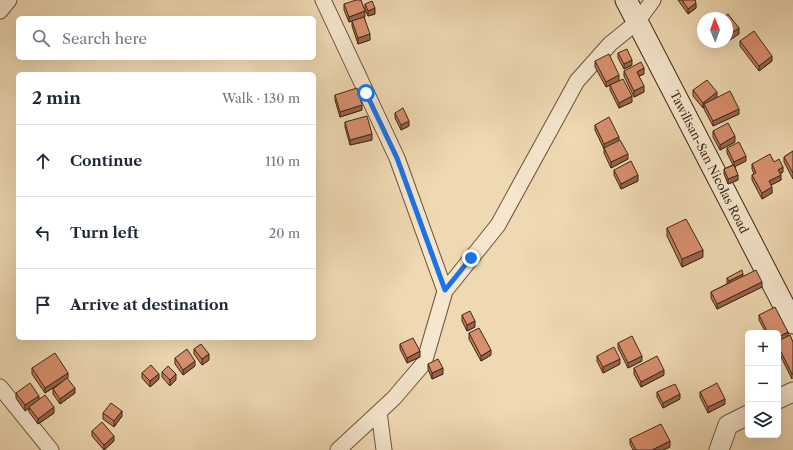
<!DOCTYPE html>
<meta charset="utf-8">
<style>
:root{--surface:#fff;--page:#f6f6f7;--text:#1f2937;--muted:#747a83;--line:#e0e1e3}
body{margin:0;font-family:"Libre Caslon Text",serif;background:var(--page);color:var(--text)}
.controls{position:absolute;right:12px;bottom:12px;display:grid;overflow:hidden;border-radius:6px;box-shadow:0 4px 16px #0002}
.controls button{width:36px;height:36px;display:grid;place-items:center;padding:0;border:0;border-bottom:1px solid var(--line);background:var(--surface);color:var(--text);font:20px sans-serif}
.compass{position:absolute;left:697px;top:12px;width:36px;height:36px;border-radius:50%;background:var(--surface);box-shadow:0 4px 16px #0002;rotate:359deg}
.stop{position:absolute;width:12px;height:12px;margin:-9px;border:3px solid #1a73e8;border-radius:50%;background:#fff}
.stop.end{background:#1a73e8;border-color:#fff;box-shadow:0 1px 4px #0008}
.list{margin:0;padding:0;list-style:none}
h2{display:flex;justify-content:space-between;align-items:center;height:52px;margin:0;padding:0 16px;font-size:17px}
h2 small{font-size:13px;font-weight:400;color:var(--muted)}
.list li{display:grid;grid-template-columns:26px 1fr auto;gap:12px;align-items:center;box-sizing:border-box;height:72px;padding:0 16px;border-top:1px solid var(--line)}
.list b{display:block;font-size:15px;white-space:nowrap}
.list em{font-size:13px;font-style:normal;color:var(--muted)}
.icon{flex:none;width:22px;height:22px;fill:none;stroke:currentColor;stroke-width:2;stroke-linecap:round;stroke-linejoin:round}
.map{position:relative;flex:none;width:793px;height:450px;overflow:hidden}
.search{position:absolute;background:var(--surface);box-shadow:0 4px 16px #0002;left:16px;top:16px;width:300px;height:44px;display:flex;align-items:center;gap:10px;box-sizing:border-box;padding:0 14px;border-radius:6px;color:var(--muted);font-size:15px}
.panel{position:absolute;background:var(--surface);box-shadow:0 4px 16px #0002;left:16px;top:72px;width:300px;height:268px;border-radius:6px}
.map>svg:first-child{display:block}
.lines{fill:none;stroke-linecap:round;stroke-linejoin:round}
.minor-casing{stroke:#6b543c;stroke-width:17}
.tertiary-casing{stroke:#6b543c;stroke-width:21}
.secondary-casing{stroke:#3f2715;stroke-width:23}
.minor{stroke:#f5e6cd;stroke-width:15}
.tertiary{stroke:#f5e6cd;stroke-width:19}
.secondary{stroke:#f5e6cd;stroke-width:21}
.wall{fill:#ba7b5e;stroke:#3f2715}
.shaded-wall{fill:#97644c;stroke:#3f2715}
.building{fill:#d88f6d;stroke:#3f2715}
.route{stroke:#1a73e8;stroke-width:5}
.labels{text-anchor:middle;stroke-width:3;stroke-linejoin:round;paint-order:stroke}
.street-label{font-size:12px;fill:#3f2715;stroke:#f5e6cd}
</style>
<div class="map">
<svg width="793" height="450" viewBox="0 0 793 450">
<rect width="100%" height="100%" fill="#efd9b2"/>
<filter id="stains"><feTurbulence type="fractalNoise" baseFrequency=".005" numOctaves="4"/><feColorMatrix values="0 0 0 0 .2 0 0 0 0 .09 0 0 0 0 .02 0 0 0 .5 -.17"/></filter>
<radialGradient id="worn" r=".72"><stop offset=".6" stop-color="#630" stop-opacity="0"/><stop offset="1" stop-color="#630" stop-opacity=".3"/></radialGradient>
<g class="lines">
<defs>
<path id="minor" d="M323 0 397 158 445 291
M0 11 9 0
M0 387 51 450
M338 450 379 412
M384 450 379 412 394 398 424 363 445 291 498 225 577 81 610 44 637 22 653 0"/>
<path id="tertiary" d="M778 399 793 392
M719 450 728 425 748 415"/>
<path id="secondary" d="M626 0 793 323"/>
</defs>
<use href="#minor" class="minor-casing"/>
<use href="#tertiary" class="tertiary-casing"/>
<use href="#secondary" class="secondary-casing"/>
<use href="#minor" class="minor"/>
<use href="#tertiary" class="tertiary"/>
<use href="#secondary" class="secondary"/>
</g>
<path class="wall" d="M678 0H695L696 8 688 14Z
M344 4 365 17H364L370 40 358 44 352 26V21L349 22 344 10Z
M365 4 375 14 368 16 365 9Z
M740 41 772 61 759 71 740 46Z
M618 53 632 65 624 69 618 58Z
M595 61 619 81 632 102 619 108 610 90V85L606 87 595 67Z
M624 71 644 74 639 76 644 92 634 97 624 76Z
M693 90 717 97 716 98 739 114 713 126 704 109V107L703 108 693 96Z
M335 95 362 110 340 117 335 100Z
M395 113 409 126 401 130 395 118Z
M345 122 372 140 350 145 345 127Z
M595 125 619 140 628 159 611 168 604 153V149L595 130Z
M713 131 735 142 720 150 713 137Z
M727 148 746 161 735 166 738 180 728 184 724 174V169L733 165 727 153Z
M793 151V179L784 162V157Z
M774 162 783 172 780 174 781 180 771 185 772 193 762 199 752 180V175L754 174 752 169V164Z
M614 170 638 181 621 189 614 175Z
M667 228 703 257 682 267 667 236Z
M743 276 762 287 717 309 711 298V292L727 284V278Z
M462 315 475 327 467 331 462 321Z
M759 315 788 336 793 342 792 379 778 351V333H766L759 320Z
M469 333 491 355 481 361 469 339Z
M618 343 642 361 628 368 618 348Z
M400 344 420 357 407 363 400 349Z
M194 349 209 360 202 365 194 354Z
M597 356 620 364 603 373 597 361Z
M175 358 195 366 183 375 175 364Z
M428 364 443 374 432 379 428 369Z
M32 368 68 378H67L75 393 60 404 53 394V389L67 379 45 393 32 374Z
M634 368 664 375 641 387 634 374Z
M162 372 176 380 170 386 162 377Z
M142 373 159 379 150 387 142 378Z
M657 392 680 399 663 408 657 397Z
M700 392 725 404 708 413 700 397Z
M16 393 39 400 54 413 38 424 29 412V408L25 411 16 398Z
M103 413 122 416 114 427 103 419Z
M92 431 114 441 104 450 92 436Z
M630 439 670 447 663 450H633L630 444Z"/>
<path class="shaded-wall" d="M696 3V8L688 14V9Z
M375 8V14L368 16V11Z
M365 11V17L349 22V17Z
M739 28V34L727 42V36Z
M370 34V40L358 44V38Z
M772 56V61L759 71V66Z
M632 60V65L624 69V64Z
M644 68V74L637 77V72Z
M619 75V81L606 87V82Z
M644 86V92L634 97V91Z
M717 92V97L706 106 704 104V107L703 108V103Z
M632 96V102L619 108V103Z
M362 105V110L340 117V112Z
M739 109V114L713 126V121Z
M409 121V126L401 130V125Z
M372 134V140L350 145V140Z
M735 136V142L720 150V145Z
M619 137V142L604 149V144Z
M628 154V159L611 168V162Z
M746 156V161L734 167V162Z
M783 167V172L778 175V170Z
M638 175V181L621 189V184Z
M738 175V180L728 184V179Z
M781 175V180L769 186V181Z
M772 187V193L762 199V193Z
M703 250V257L682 267V259Z
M743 274V279L729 286V281Z
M762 282V287L717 309V304Z
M475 321V327L467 331V325Z
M788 332V337L778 342V337Z
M491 350V355L481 361V356Z
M420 351V357L407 363V358Z
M209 354V360L202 365V359Z
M642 356V361L628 368V363Z
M620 359V364L603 373V367Z
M195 361V366L183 375V370Z
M443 368V374L432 379V373Z
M664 370V375L641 387V382Z
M68 373V378L45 393V388Z
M159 374V379L150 387V381Z
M176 374V380L170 386V380Z
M75 388V393L60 404V399Z
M680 394V399L663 408V403Z
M39 396V401L25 411V405Z
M725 399V404L708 413V407Z
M54 407V413L38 424V419Z
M122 411V416L114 427V421Z
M114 436V441L104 450V445Z
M670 441V447L663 450H652Z"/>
<path class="building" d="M356 0H361L365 11 349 17 344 4Z
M682 0H695L696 3 688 9Z
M372 1 375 8 368 11 365 4Z
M728 14 739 28 727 36V18H722Z
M364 17 370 34 358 38 352 21Z
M754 31 772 56 759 66 740 41Z
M627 49 632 60 624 64 618 53Z
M609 54 619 75 606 82 595 61Z
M641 62 644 68 637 72 644 86 634 91 624 71Z
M623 79 632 96 619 103 610 85Z
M707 80 717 92 703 103 693 90Z
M357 88 362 105 340 112 335 95Z
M730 91 739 109 713 121 704 104Z
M403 108 409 121 401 125 395 113Z
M367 116 372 134 350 140 345 122Z
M609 117 619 137 604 144 595 125Z
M728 123 735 136 720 145 713 131Z
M620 140 628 154 611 162 604 148Z
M739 142 746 156 734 162 727 148Z
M793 151V173L784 157Z
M770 154 774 162 779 159 783 167 778 170 781 175 769 181 772 187 762 193 752 175 756 173 752 164Z
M631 161 638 175 621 184 614 170Z
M734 165 738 175 728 179 724 169Z
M686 219 703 250 682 259 667 228Z
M742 270 743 274 729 281 727 278Z
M756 270 762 282 717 304 711 292Z
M775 307 788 332 778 337V333H768L759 315Z
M470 311 475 321 467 325 462 315Z
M479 328 491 350 481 356 469 333Z
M790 335 793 342V374H792L778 346V341Z
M632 336 642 356 628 363 618 343Z
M413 338 420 351 407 358 400 344Z
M201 344 209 354 202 359 194 349Z
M614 347 620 359 603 367 597 356Z
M187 349 195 361 183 370 175 358Z
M55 353 68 373 45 388 32 368Z
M657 356 664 370 641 382 634 368Z
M438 359 443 368 432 373 428 364Z
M151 365 159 374 150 381 142 373Z
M168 366 176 374 170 380 162 372Z
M67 378 75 388 60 399 53 389Z
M30 383 39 396 25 405 16 393Z
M717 383 725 399 708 407 700 392Z
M675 384 680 394 663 403 657 392Z
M45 395 54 407 38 419 29 407Z
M111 403 122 411 114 421 103 413Z
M102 422 114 436 104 445 92 431Z
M661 424 670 441 652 450H636L630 439Z"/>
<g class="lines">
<path class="route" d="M366 93 397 158 445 290 471 258"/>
</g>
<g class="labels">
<g class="street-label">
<text transform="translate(709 162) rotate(63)" y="4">Tawilisan-San Nicolas Road</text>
</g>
</g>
<rect width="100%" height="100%" filter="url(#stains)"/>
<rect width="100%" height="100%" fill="url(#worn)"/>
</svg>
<div class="controls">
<button>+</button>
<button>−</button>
<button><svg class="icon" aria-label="layers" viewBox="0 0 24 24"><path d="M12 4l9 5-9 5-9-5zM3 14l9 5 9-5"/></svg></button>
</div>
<svg class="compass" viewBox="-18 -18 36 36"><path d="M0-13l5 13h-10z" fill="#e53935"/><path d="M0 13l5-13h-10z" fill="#747a83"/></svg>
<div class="stop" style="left:366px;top:93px"></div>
<div class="stop end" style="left:471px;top:258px"></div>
<div class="search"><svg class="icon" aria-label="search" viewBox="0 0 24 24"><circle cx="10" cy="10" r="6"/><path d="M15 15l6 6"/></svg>Search here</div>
<section class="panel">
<h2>2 min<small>Walk · 130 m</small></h2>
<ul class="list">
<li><svg class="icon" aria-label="ahead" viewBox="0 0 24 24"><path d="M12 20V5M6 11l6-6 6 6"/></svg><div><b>Continue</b></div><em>110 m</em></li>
<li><svg class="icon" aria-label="left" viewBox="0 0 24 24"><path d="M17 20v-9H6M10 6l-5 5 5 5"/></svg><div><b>Turn left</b></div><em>20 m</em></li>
<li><svg class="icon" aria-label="arrive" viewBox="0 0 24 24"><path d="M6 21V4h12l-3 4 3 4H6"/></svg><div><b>Arrive at destination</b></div></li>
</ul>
</section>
</div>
